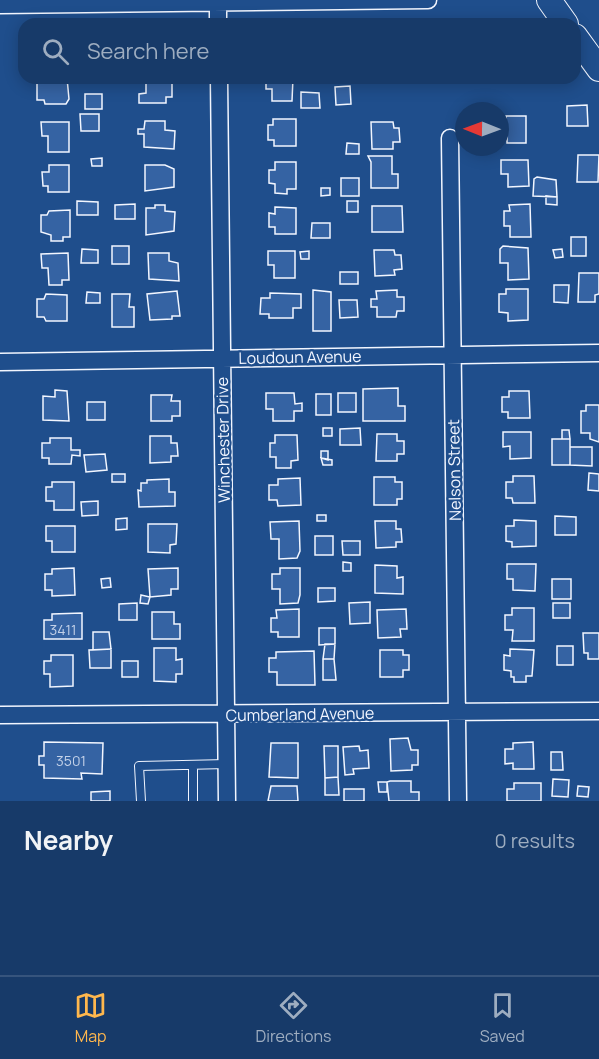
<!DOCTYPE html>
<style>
:root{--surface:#173a69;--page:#20416f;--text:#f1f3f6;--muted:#9eadc0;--line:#36547d;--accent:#ffb74d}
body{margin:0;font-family:Manrope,sans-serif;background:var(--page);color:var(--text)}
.compass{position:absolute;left:455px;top:102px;width:54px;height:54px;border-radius:50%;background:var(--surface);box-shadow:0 3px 15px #0003;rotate:271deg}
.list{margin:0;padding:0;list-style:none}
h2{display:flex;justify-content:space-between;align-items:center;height:78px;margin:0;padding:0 24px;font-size:26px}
h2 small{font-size:20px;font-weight:400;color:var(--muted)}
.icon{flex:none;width:33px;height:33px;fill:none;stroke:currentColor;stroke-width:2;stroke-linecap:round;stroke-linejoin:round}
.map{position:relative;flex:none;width:599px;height:801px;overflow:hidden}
.search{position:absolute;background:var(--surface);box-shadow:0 3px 15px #0003;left:18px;right:18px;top:18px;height:66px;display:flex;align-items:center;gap:15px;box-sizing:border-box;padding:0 21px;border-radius:18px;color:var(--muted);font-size:22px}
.sheet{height:174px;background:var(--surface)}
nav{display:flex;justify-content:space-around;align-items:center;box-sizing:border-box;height:84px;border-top:2px solid var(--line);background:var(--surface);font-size:16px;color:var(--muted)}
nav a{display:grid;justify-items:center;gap:3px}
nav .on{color:var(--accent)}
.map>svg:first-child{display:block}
.building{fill:#3563a3;stroke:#f2f6ff;stroke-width:1.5}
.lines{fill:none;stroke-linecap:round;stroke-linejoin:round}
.service-casing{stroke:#f2f6ff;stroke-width:10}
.minor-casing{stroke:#f2f6ff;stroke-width:19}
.secondary-casing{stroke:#f2f6ff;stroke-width:26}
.service{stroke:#1f4e8c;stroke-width:8}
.minor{stroke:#1f4e8c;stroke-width:16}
.secondary{stroke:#1f4e8c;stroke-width:24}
.labels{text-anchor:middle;stroke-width:4.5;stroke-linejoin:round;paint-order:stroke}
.number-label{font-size:14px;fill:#c3d1e8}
.street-label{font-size:16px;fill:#f2f6ff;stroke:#1f4e8c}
</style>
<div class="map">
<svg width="599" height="801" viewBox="0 0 599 801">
<rect width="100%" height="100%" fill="#1f4e8c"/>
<path class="building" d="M45 78H67L69 99 66 104H45L44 100H37V82H43Z
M146 78H166V83H172V97H166V103H139V94L146 93Z
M266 78H293L292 101H272V89H266Z
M350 86 351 104 336 105 335 87Z
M301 92 319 93 320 108H301Z
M85 94H102V109H85Z
M587 105 588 126H567V106Z
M80 114H99V131H81Z
M506 116H526V143H507V137L500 136V123H506Z
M273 119H296V146H274V140H268V125H273Z
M145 121H165V130L175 131 174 149 144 147V134H138V129H144Z
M41 122H69V152H48V136H42Z
M371 122H393L394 128H399L400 142H393V149H372Z
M347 143 359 144V154H346Z
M578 155H599L598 182H577Z
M368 156H392V174H398V188H371V162Z
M102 158V166H92L91 159Z
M501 160H528L529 186 508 187V174H501Z
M275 162H296V189H287V194L275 193V184L269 183V170H275Z
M49 165H69V192H48V186H43L42 172H49Z
M145 165H165L174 169V187L145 191Z
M537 177 556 180 557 197 533 196 534 179Z
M341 178H359V196H341Z
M321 188H330V195L321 196Z
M546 196 557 197V205L546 204Z
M77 201 98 202V215H77Z
M347 201H358V212H347Z
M135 204V219H115V205Z
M530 204 531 237H510V226H504V211H510L509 205Z
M155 205H165V211L175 212 174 231 146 235V208H155Z
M372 206H402L403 232H372Z
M275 207 296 208V234H275V227H269V213L275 214Z
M70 210V237H63V241H51V235L41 232V215H47L49 211Z
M312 223H330V238H311Z
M571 237H586V256H571Z
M112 246H129V264H112Z
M503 246 528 248 529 279 508 280V263H500V249Z
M82 249 98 250V263H81Z
M562 249 563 257 555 258 553 250Z
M374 250H394L395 255H401L402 269 394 270 395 275 375 276Z
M268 251H295V278H274V265H268Z
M309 251V259H301L300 252Z
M68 253 69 280H62V285H49L48 268H42L41 254Z
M148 253H169V261L178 263 179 281 149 279Z
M340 272H358V284H340Z
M579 273H599V294L595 295V302H578Z
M554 285H569L568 303 554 302Z
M506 289H528V320L508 321V313L499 312V294H506Z
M313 290 331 292V331H313Z
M397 290V297H404V311H397L396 317H377V307H371V299H377L376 291Z
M177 291 180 316H172V319L150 320 147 294Z
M87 292 100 293V303H86Z
M270 293 301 294V308H293V318H269V314H260L261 298H270Z
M46 294 67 295V321H46L44 317H37V299H44Z
M112 294H130L129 307H134V327H112Z
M339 300H357L358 317 340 318Z
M398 388V406H405V421H363V389Z
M55 390 67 391 69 421 43 420V396L55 397Z
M509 391H529L530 418H508V412H502V397H509Z
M266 393H294L295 404 302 403V411H294V421H273V409H266Z
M338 393H356V412H338Z
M316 394H331V415H316Z
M151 395H172L171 401H180V416H172V421H151Z
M87 402H105V420H87Z
M586 405H599V442L590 439V433H581V411H586Z
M323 428H332V436H323Z
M360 428 361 445H340V429Z
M562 430H569L570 439H562Z
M503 432H531V458L510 459V446L503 447Z
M377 434H397V441H404V454H397V461H376Z
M275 435H297L298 460 291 461V468H276V457H270V443H275Z
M150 436H171V443H177L178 456H171V462L150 463Z
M50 438H71V450H80V456L72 455 71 464H49V458H42V443H50Z
M552 439H570V465H552Z
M570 447H592V466L570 465Z
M321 451H328V460L321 458Z
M105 454 107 470 86 472 84 455Z
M321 458 332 460V465H323Z
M589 473 599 474V491L588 490Z
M112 474H125V482H112Z
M513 476H534L535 503H513L512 498H506V482H513Z
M374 477H395V482H402V499H397V505H374Z
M300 478 301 505 278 506 277 500H269V485H278V479Z
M169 479V492H175V506L139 507 138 490 141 491V483H147V480Z
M52 482H74V510H54V501H46V487H52Z
M98 501V515L82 516 81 502Z
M317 515H326V521H317Z
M555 516 576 517V535H555Z
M127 518V529L116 530V519Z
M514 520 536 521V546L512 547V542L506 541V526H514Z
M299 521 300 551 297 558 279 559V539H271L270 522Z
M375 521H396V529H401L402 542H396V547L376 548Z
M148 524H177L176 544 170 545V553L148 552Z
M46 526H75V552H52V541H46Z
M315 536H333V555H315Z
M342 541H360V555H343Z
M343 562 351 563V571H343Z
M507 564H536L535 591 513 590V579H507Z
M375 565 397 566V578L403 577V594L375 593Z
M74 568 75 595 52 596V590H45V574H52V569Z
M178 568V589H171V595L150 597 148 569Z
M280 568H300V595L298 603 280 604V589H272V574H280Z
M110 578 111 587 102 588 101 579Z
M552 579H571V599H552Z
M318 588H335V601L318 602Z
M141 595 150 597 148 604 140 603Z
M370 602V623L350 624 349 603Z
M137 603V620H119V604Z
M553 603H570V618H553Z
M512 608H534V641H512L513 630H505V615H512Z
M299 609V637H278V632H271V618H277L276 610Z
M406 609 407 629H400L401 637 378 638 377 610Z
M152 612H174V624H180V639H152Z
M82 613V639H44V620H52V614Z
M319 628H335V644L319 645Z
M93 632H109L111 649 93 650Z
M583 633H599V659H588V653H584Z
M325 644H335L334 659H323Z
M557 646H573V665H557Z
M154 648H176V660L182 659V674H176V682L154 681Z
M111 649V668H90L89 650Z
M510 649 534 650 532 676H526V682H514V677H511V671L504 670V655L510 656Z
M380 650H403V655H409V670H403V677H380Z
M314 651 315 685H277V672H269V658H276V652Z
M51 655H73V686L50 687V674H44V661H51Z
M323 659H334L336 680H323Z
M122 661H138V677H122Z
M408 738 411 750H418V765H412V770L391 771 390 739Z
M44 742 103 743 102 774 81 773 82 779 44 778V765H39V756H44Z
M533 742 534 769H513V763L505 764V749H513V743Z
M271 743H298V778L269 777Z
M324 746H338V777L325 778Z
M359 746 360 751 368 750 369 768 353 769 354 774 345 775 343 747Z
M551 752H562L563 770H551Z
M338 777 339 795H325V778Z
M553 779 569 780 568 797 552 796Z
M390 781H411V792H419V801H389L387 782Z
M378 782H387V792H379Z
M514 783H541V801H507V789H514Z
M271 786H297L298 801H268Z
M578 786 589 787 588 797 577 796Z
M344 789H364V801H344Z
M110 791V801H91V792Z"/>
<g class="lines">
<defs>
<path id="service" d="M193 765V801
M141 801 139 766 227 764"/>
<path id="minor" d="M218 0V24
M0 5 428 0
M219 78 227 801
M450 138 458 801
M0 362 599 353
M0 715 599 711"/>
<path id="secondary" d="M549 0 566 24
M575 36 599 69"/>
</defs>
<use href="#service" class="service-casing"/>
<use href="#minor" class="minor-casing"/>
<use href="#secondary" class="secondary-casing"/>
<use href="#service" class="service"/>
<use href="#minor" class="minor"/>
<use href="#secondary" class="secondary"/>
</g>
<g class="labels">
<g class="number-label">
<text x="63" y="635">3411</text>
<text x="71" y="766">3501</text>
</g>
<g class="street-label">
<text transform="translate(300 357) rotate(-1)" y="6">Loudoun Avenue</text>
<text transform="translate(223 440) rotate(-91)" y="6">Winchester Drive</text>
<text transform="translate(454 470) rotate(-91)" y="6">Nelson Street</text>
<text transform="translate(300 714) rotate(-1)" y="6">Cumberland Avenue</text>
</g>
</g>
</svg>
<svg class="compass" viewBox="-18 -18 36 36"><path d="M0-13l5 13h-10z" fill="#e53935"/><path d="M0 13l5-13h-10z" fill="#9eadc0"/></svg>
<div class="search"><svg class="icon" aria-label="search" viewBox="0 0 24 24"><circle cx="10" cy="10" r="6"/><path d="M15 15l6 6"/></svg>Search here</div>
</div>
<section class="sheet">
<h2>Nearby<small>0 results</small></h2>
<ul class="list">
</ul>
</section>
<nav>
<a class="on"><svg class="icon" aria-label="map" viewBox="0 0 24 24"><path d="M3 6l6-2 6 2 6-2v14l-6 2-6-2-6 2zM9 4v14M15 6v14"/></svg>Map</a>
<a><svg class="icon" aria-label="directions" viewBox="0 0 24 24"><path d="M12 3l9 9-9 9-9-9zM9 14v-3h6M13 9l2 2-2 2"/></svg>Directions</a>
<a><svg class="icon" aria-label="saved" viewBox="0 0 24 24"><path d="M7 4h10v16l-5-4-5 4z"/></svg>Saved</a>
</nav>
